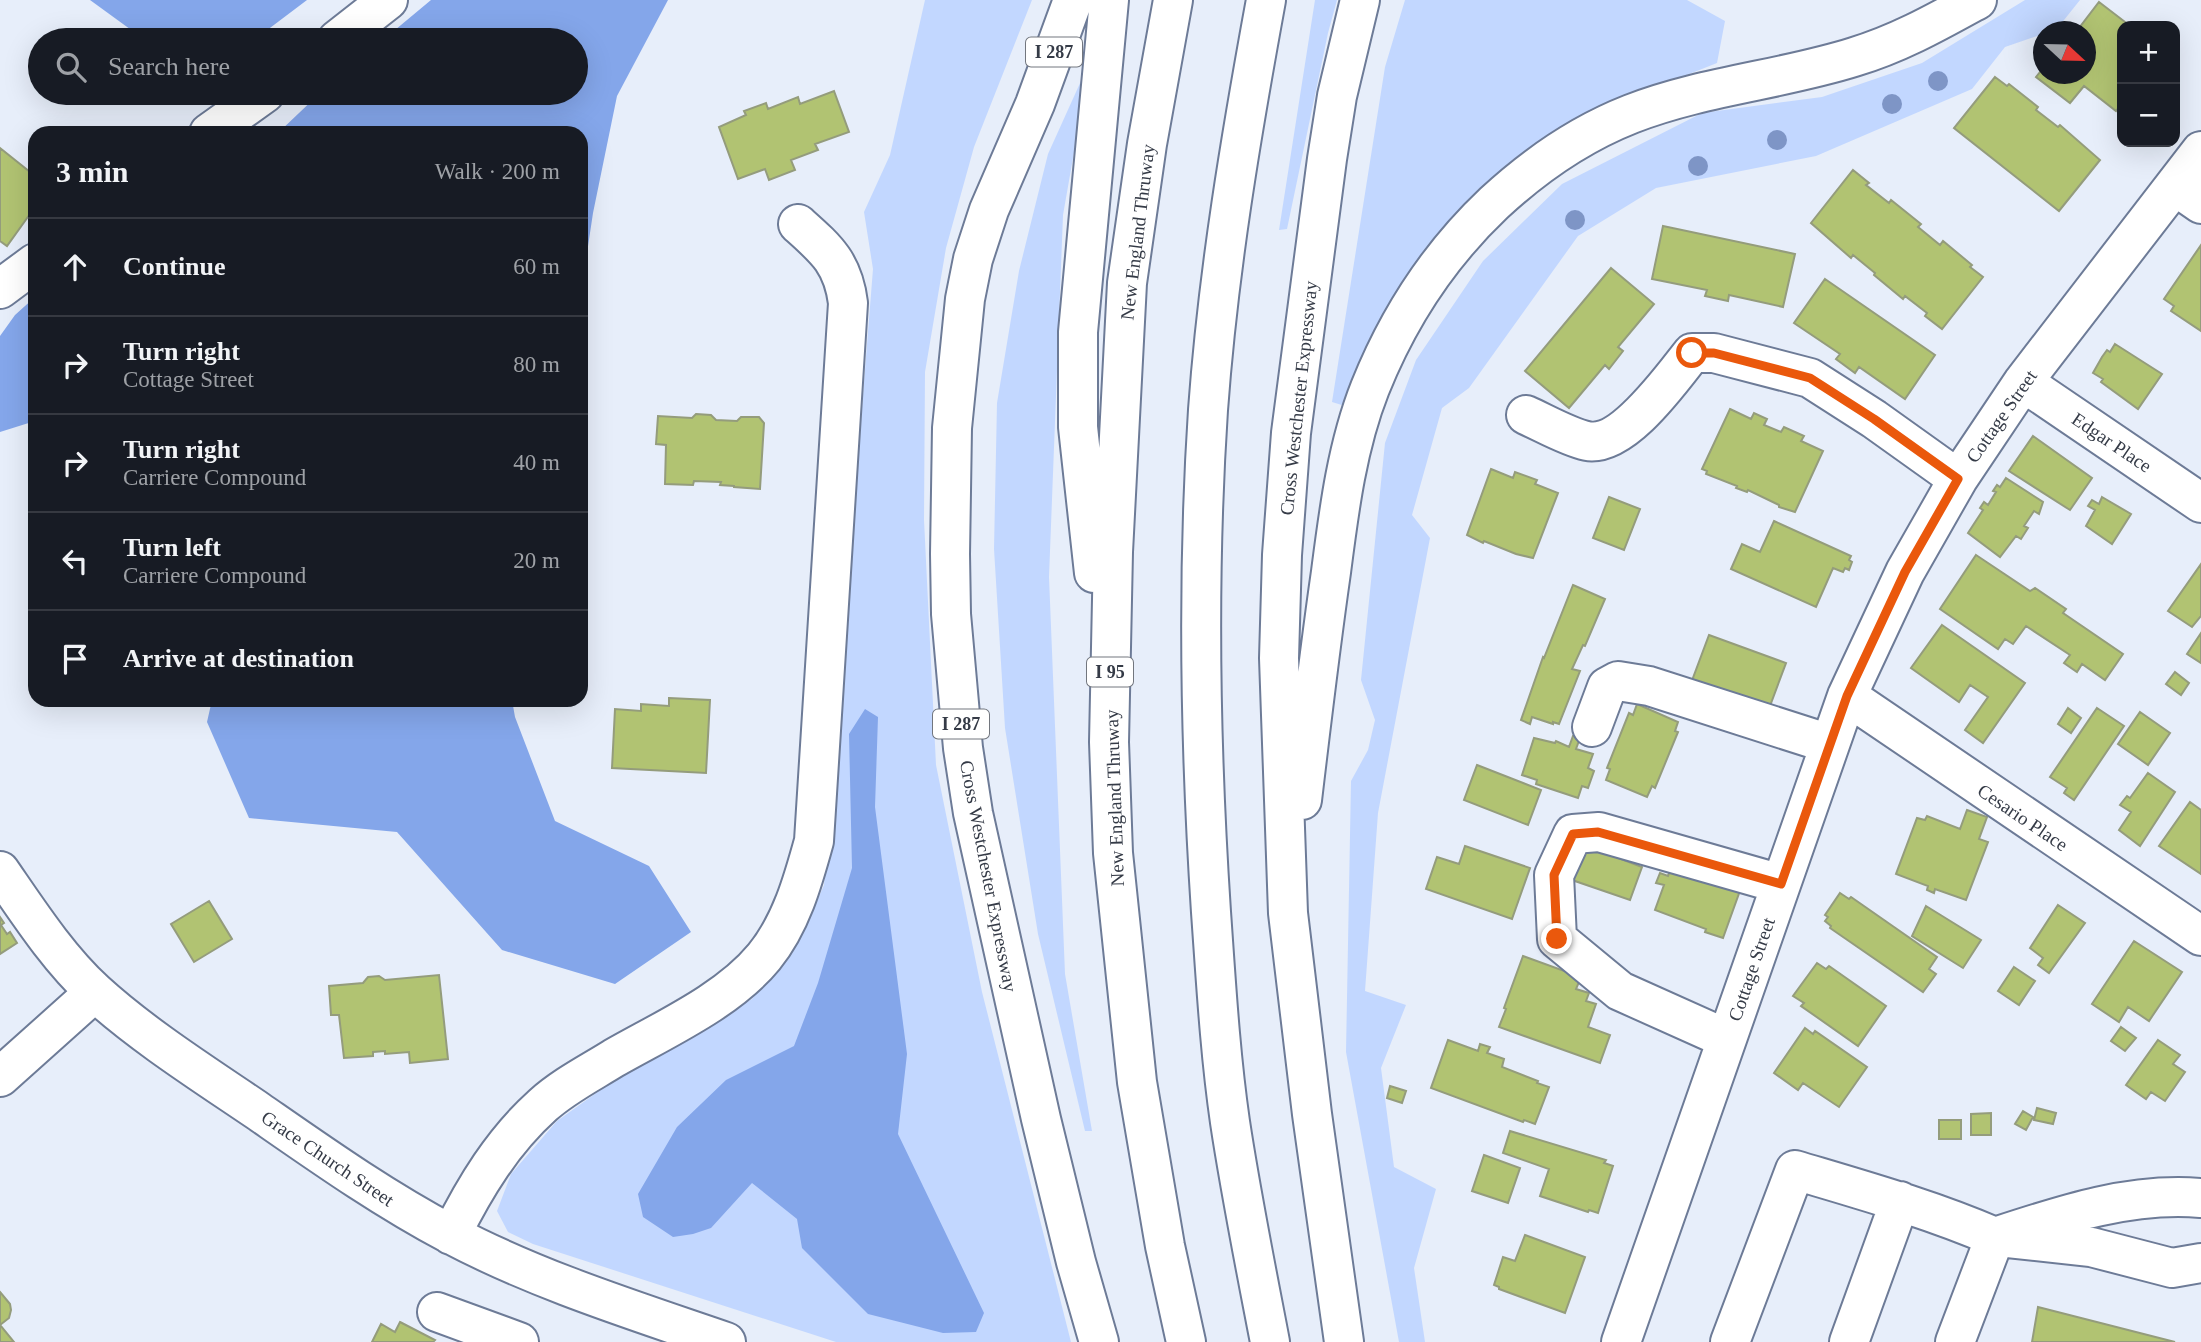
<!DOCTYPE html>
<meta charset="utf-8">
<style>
:root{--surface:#171b24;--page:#242831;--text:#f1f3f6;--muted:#9ea1a6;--line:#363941}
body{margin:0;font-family:"Times New Roman",serif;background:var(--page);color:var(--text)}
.controls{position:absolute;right:21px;top:21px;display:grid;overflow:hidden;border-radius:14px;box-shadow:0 7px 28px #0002}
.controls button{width:63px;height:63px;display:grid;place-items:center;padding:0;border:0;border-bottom:2px solid var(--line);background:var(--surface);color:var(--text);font:35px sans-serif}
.compass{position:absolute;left:2033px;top:21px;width:63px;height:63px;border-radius:50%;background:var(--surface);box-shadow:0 7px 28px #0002;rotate:112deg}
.stop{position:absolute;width:21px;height:21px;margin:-16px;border:5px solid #ea580c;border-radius:50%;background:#fff}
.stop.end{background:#ea580c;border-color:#fff;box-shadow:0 2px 7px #0008}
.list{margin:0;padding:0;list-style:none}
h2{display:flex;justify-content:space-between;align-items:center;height:91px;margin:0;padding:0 28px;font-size:30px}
h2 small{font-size:23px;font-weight:400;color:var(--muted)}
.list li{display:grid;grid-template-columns:46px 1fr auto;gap:21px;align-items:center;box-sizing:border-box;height:98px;padding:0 28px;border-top:2px solid var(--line)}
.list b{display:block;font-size:26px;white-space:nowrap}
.list p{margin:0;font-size:23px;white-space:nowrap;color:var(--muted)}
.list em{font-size:23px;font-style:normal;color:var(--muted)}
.icon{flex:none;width:38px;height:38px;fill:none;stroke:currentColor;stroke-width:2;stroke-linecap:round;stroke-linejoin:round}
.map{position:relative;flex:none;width:2201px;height:1342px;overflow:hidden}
.search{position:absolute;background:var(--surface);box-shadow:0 7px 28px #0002;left:28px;top:28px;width:560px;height:77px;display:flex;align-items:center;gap:18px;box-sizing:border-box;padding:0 24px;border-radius:38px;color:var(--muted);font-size:26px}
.panel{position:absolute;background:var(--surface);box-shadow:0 7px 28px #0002;left:28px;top:126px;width:560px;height:581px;border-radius:21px}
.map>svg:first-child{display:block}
.green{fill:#c2d7ff}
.forest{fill:#84a6ea}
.building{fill:#b1c372;stroke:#949c7c;stroke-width:2}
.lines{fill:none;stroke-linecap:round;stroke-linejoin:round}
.minor-casing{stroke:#6d7b97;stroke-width:42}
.highway-casing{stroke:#6d7b97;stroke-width:42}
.minor{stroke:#fff;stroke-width:38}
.highway{stroke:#fff;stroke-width:38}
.tree{fill:#7e95c6}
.route{stroke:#ea580c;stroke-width:9}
.labels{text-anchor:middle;stroke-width:5;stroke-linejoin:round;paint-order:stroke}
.shield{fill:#fff;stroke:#72767e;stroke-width:2}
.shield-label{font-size:18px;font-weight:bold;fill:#353b47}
.street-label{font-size:19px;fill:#353b47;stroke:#fff}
</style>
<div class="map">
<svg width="2201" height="1342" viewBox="0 0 2201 1342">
<rect width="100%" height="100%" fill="#e7eefa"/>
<path class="green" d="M925 0H1032L974 147 946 248 925 372 924 520 936 765 982 992 1071 1342H836L533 1244 508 1232 497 1211 511 1174 557 1121 606 1086 752 999 800 939 824 885 873 269 864 212 890 155Z
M1315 0H1337L1328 33 1287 229 1279 230Z
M1405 0H1687L1725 21 1717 63 1586 115 1467 201 1388 305 1345 406 1332 402 1385 67Z
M2025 0H2080L2056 30 2044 32 2043 34 2005 47 1972 89 1816 156 1656 188 1578 236 1469 388 1442 408 1412 515 1430 538 1378 813 1365 991 1406 1005 1381 1068 1394 1167 1436 1189 1414 1268 1425 1342H1399L1346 1052 1351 781 1368 750 1375 720 1361 680 1385 443 1416 360 1483 261 1562 184 1702 113 1822 97 1922 63Z
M1090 61 1063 215 1049 577 1065 974 1092 1131H1085L1038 934 1005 728 994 549 997 403 1019 271 1048 154Z"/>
<path class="forest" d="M90 0H307L254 40H145Z
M431 0H668L617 96 593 213 581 293V133H278L320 93H576V40H383Z
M35 297V421L0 432V336L15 315Z
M212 700H512L515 717 555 821 649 866 691 932 615 984 502 950 397 832 249 818 207 722Z
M865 709 878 717 875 807 907 1054 898 1134 984 1313 976 1332 943 1333 868 1314 802 1248 797 1219 752 1183 711 1228 693 1234 673 1237 643 1217 638 1194 677 1127 726 1080 794 1046 818 983 852 868 849 734Z"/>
<path class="building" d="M2099 2 2129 25 2122 26V103L2116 111 2084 86 2070 103 2036 77 2044 67V74H2086V32H2076Z
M1995 77 2007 86 2009 84 2038 107 2036 110 2058 127 2060 125 2100 160 2059 211 1954 128Z
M834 91 849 132 815 144 818 150 791 160 795 170 769 180 765 169 738 179 719 127 746 115 744 111 766 103 768 109 798 97 800 104Z
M0 148 35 176V207L7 246 0 241Z
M1853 170 1869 183 1866 185 1889 203 1891 200 1921 224 1918 227 1940 245 1943 241 1972 265 1970 267 1983 277 1942 329 1925 316 1927 313 1905 296 1903 299 1874 275 1875 273 1853 255 1851 258 1811 223Z
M1663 226 1795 254 1783 307 1729 295 1728 301 1705 296 1707 290 1652 279Z
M2201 245V331L2171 311 2174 306 2164 299Z
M1611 268 1654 304 1618 347 1623 351 1609 369 1605 365 1569 408 1525 371Z
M1825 279 1935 355 1905 399 1859 367 1855 373 1836 359 1840 354 1794 323Z
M2115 344 2162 374 2138 409 2101 382 2103 379 2093 373 2102 357 2107 350 2110 352Z
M1730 409 1751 419 1754 413 1767 419 1764 425 1781 432 1784 427 1804 436 1801 441 1823 451 1795 512 1779 507V505L1748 490 1747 492 1736 488 1737 486 1706 474 1707 471 1702 469Z
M696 414 711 415 716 420 737 421 741 417H759L764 423 760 489 734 487V486L720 485 721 482 694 481 693 485 665 484 666 445 656 444 658 416 692 418Z
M2033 436 2092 478 2070 510 2009 471Z
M1491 469 1513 478 1515 472 1537 480 1535 484 1558 493 1533 558 1516 554 1484 541 1483 543 1467 535Z
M2006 478 2043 502 2039 514 2034 511 2024 526 2028 528 2021 539 2016 536 2000 557 1968 533 1983 510 1980 508 1984 502 1988 505 1996 492 1993 491 1997 485 2000 487Z
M1609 497 1640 509 1624 550 1593 538Z
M2102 497 2131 514 2112 544 2086 526 2095 510 2088 506 2092 500 2099 504Z
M1774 521 1851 556 1849 560 1852 562 1849 570 1845 568 1843 572 1833 568 1816 607 1731 569 1742 544 1760 552Z
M1976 555 2030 591 2035 588 2066 609 2063 613 2123 654 2105 680 2082 664 2077 672 2064 663 2070 655 2026 626 2013 644 2005 639 1998 649 1940 609Z
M2201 564V616L2192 627 2168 611Z
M1573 585 1605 599 1585 646 1583 645 1572 669 1580 671 1559 724 1553 722V724L1532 717 1530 724 1521 720 1543 657 1544 658Z
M1942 625 2025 683 1983 743 1965 730 1988 697 1970 685 1959 702 1911 668Z
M2201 633V663L2187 654Z
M1709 635 1786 663 1767 714 1690 686Z
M2175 672 2189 683 2181 695 2166 684Z
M669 698 710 700 706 773 612 768 615 709 641 711V704L669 706Z
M1637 704 1678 722 1675 731 1678 732 1655 788 1652 786 1647 797 1606 780 1610 769 1607 768 1629 713 1633 715Z
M2068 708 2081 718 2071 733 2058 724Z
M2097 708 2124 726 2074 800 2064 793 2067 788 2050 777Z
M2140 712 2170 733 2148 765 2118 744Z
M1573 736 1580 738 1576 749 1593 754 1588 768 1594 771 1588 788 1582 786 1578 798 1536 784 1537 780 1522 775 1534 738 1555 743 1556 741 1569 747Z
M1477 765 1541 790 1528 825 1464 800Z
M2148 773 2175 792 2140 846 2119 830 2131 812 2120 805 2127 796 2130 798Z
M2190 802 2201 810V874L2159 846Z
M1967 810 1987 817 1979 839 1988 842 1966 900 1935 889 1934 893 1927 890 1928 886 1896 874 1917 818 1925 820 1927 816 1960 829Z
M1582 844 1642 867 1630 900 1572 880Z
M1465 846 1530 868 1512 919 1426 889 1437 857 1459 864Z
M1674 859 1742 885 1723 938 1705 932 1706 929 1655 910 1664 885 1656 883 1660 873 1668 876Z
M1840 893 1849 899 1851 897 1937 957 1929 969 1936 974 1923 992 1830 928 1831 926 1825 921 1828 917 1825 915Z
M209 901 232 939 194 962 171 924Z
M2058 905 2085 923 2049 973 2038 965 2043 958 2030 948Z
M1926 906 1981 940 1963 968 1912 936Z
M0 917 4 923 1 925 7 934 10 932 17 943 0 954Z
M2134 941 2182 972 2149 1021 2128 1007 2119 1022 2092 1004Z
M1523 956 1581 977 1576 989 1589 993 1586 1001 1596 1004 1588 1027 1610 1035 1600 1063 1499 1027 1506 1009 1504 1008Z
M1817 963 1826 969 1829 966 1886 1006 1858 1046 1801 1006 1804 1003 1793 996Z
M2014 967 2035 981 2019 1005 1998 991Z
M439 975 448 1059 410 1063 409 1052 385 1054V1051L373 1052V1056L344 1058 339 1015H331L329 986 363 983 368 977 379 976 385 980Z
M2121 1027 2136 1038 2125 1051 2111 1041Z
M1805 1028 1813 1034 1815 1031 1867 1067 1839 1107 1803 1083 1798 1090 1774 1073Z
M1448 1040 1478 1051 1480 1044 1490 1047 1487 1053 1504 1059 1502 1067 1538 1081 1537 1083 1549 1087 1535 1124 1524 1120 1523 1122 1431 1088Z
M2158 1040 2180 1055 2173 1064 2185 1072 2165 1101 2151 1092 2146 1099 2126 1085Z
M1390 1086 1406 1091 1402 1103 1387 1098Z
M2037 1108 2056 1113 2053 1124 2034 1120Z
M2023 1111 2033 1117 2026 1130 2015 1124Z
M1991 1113V1135H1971V1114Z
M1939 1120H1961V1139H1939Z
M1510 1131 1606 1160 1604 1163 1613 1166 1598 1213 1589 1210 1588 1212 1540 1196 1549 1169 1503 1153Z
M1484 1155 1520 1168 1508 1203 1472 1191Z
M1525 1235 1585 1257 1565 1313 1499 1289V1287L1494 1285 1503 1257 1515 1261Z
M0 1292 10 1304 11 1310 9 1318 0 1325 14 1342H0Z
M2038 1307 2175 1342H2032Z
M400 1322 435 1340 433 1342H372L381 1324 395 1332Z"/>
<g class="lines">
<defs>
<path id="minor" d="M337 40 388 0
M209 133 265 93
M2175 186 2201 204
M0 289 35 263
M2023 382 2201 503
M1526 415C1544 423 1568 437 1587 441 1623 448 1672 378 1692 353H1714L1810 378 1874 419 1958 479
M1847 696 2201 936
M1592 727 1607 687 1618 681 1649 686 1830 744
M0 871C29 913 58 958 95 992 142 1035 205 1075 258 1111 320 1154 382 1198 450 1234 537 1280 633 1310 726 1342
M1727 1039 1620 991 1557 939 1554 875 1573 834 1599 832 1781 884
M0 1077 95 992
M451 1235C475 1187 502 1142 543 1105 564 1086 590 1073 614 1058 663 1030 728 1001 764 957 791 924 803 881 814 841L848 303C843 263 826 249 798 224
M1995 1237C2062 1215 2130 1192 2201 1198
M2008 1238 2091 1247 2172 1268 2201 1263
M437 1312 519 1342
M1621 1342 1847 696 1905 572 1958 479 2023 382 2201 151
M1730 1342 1795 1170C1862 1190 1930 1209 1995 1237L1955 1342
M1849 1342 1900 1201"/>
<path id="highway" d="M1073 0 1035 104 989 210 973 259 965 299 952 428 950 554 951 614 963 748 973 813 1041 1119 1076 1262 1099 1342
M1173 0 1147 144 1127 283 1113 552 1109 742 1113 853 1137 1082 1165 1246 1186 1342
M1266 0C1241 136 1218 272 1208 410 1197 577 1200 745 1211 912 1216 982 1220 1053 1230 1122 1241 1195 1256 1269 1270 1342
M1094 573 1078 427V332L1109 0
M1302 800C1311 724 1320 648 1331 572 1339 510 1347 446 1370 388 1398 318 1439 255 1494 203 1534 166 1580 134 1631 114 1703 86 1781 80 1854 57 1898 44 1937 22 1977 0
M1344 1342 1312 1114 1288 913 1279 658 1282 555 1291 433 1327 159 1337 96 1360 0"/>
</defs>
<use href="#minor" class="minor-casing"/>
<use href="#highway" class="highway-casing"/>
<use href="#minor" class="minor"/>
<use href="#highway" class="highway"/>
</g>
<g class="tree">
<circle cx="1938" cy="81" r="10"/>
<circle cx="1892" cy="104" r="10"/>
<circle cx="1777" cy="140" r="10"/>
<circle cx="1698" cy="166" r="10"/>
<circle cx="1575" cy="220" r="10"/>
</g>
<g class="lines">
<path class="route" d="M1557 939 1554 875 1573 834 1598 832 1781 884 1847 696 1905 572 1958 479 1874 419 1810 378 1714 353H1692"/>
</g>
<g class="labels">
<g class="shield">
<rect x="1026" y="37.5" width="56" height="29" rx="5"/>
<rect x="1087" y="657.5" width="46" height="29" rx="5"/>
<rect x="933" y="709.5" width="56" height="29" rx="5"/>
</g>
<g class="shield-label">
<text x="1054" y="58">I 287</text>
<text x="1110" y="678">I 95</text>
<text x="961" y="730">I 287</text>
</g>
<g class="street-label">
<text transform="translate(1137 232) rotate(-83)" y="7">New England Thruway</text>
<text transform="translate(1298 398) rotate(-84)" y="7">Cross Westchester Expressway</text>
<text transform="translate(2001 416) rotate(-55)" y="7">Cottage Street</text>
<text transform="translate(2112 442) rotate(34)" y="7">Edgar Place</text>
<text transform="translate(1114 798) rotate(-92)" y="7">New England Thruway</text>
<text transform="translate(2023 817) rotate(34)" y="7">Cesario Place</text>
<text transform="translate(989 876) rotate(79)" y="7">Cross Westchester Expressway</text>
<text transform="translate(1751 969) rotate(-71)" y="7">Cottage Street</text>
<text transform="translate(328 1158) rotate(34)" y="7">Grace Church Street</text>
</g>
</g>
</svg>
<div class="controls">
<button>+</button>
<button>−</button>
</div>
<svg class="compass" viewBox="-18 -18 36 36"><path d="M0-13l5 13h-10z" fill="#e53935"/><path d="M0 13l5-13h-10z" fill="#9ea1a6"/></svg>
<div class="stop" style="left:1692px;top:353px"></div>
<div class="stop end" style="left:1557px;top:939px"></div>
<div class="search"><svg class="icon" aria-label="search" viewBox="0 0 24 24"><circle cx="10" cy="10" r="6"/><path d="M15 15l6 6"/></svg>Search here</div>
<section class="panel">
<h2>3 min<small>Walk · 200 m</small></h2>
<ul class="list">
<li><svg class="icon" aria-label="ahead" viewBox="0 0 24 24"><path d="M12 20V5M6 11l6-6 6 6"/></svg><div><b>Continue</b></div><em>60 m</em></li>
<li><svg class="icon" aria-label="right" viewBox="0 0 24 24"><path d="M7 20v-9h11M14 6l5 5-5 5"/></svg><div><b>Turn right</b><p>Cottage Street</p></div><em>80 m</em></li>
<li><svg class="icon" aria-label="right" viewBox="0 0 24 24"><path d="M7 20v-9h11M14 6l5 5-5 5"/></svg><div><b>Turn right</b><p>Carriere Compound</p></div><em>40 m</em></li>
<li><svg class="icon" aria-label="left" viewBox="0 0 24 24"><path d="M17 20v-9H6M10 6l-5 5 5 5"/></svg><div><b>Turn left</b><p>Carriere Compound</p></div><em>20 m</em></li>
<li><svg class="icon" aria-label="arrive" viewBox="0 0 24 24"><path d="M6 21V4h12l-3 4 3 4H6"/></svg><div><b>Arrive at destination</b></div></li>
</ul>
</section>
</div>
